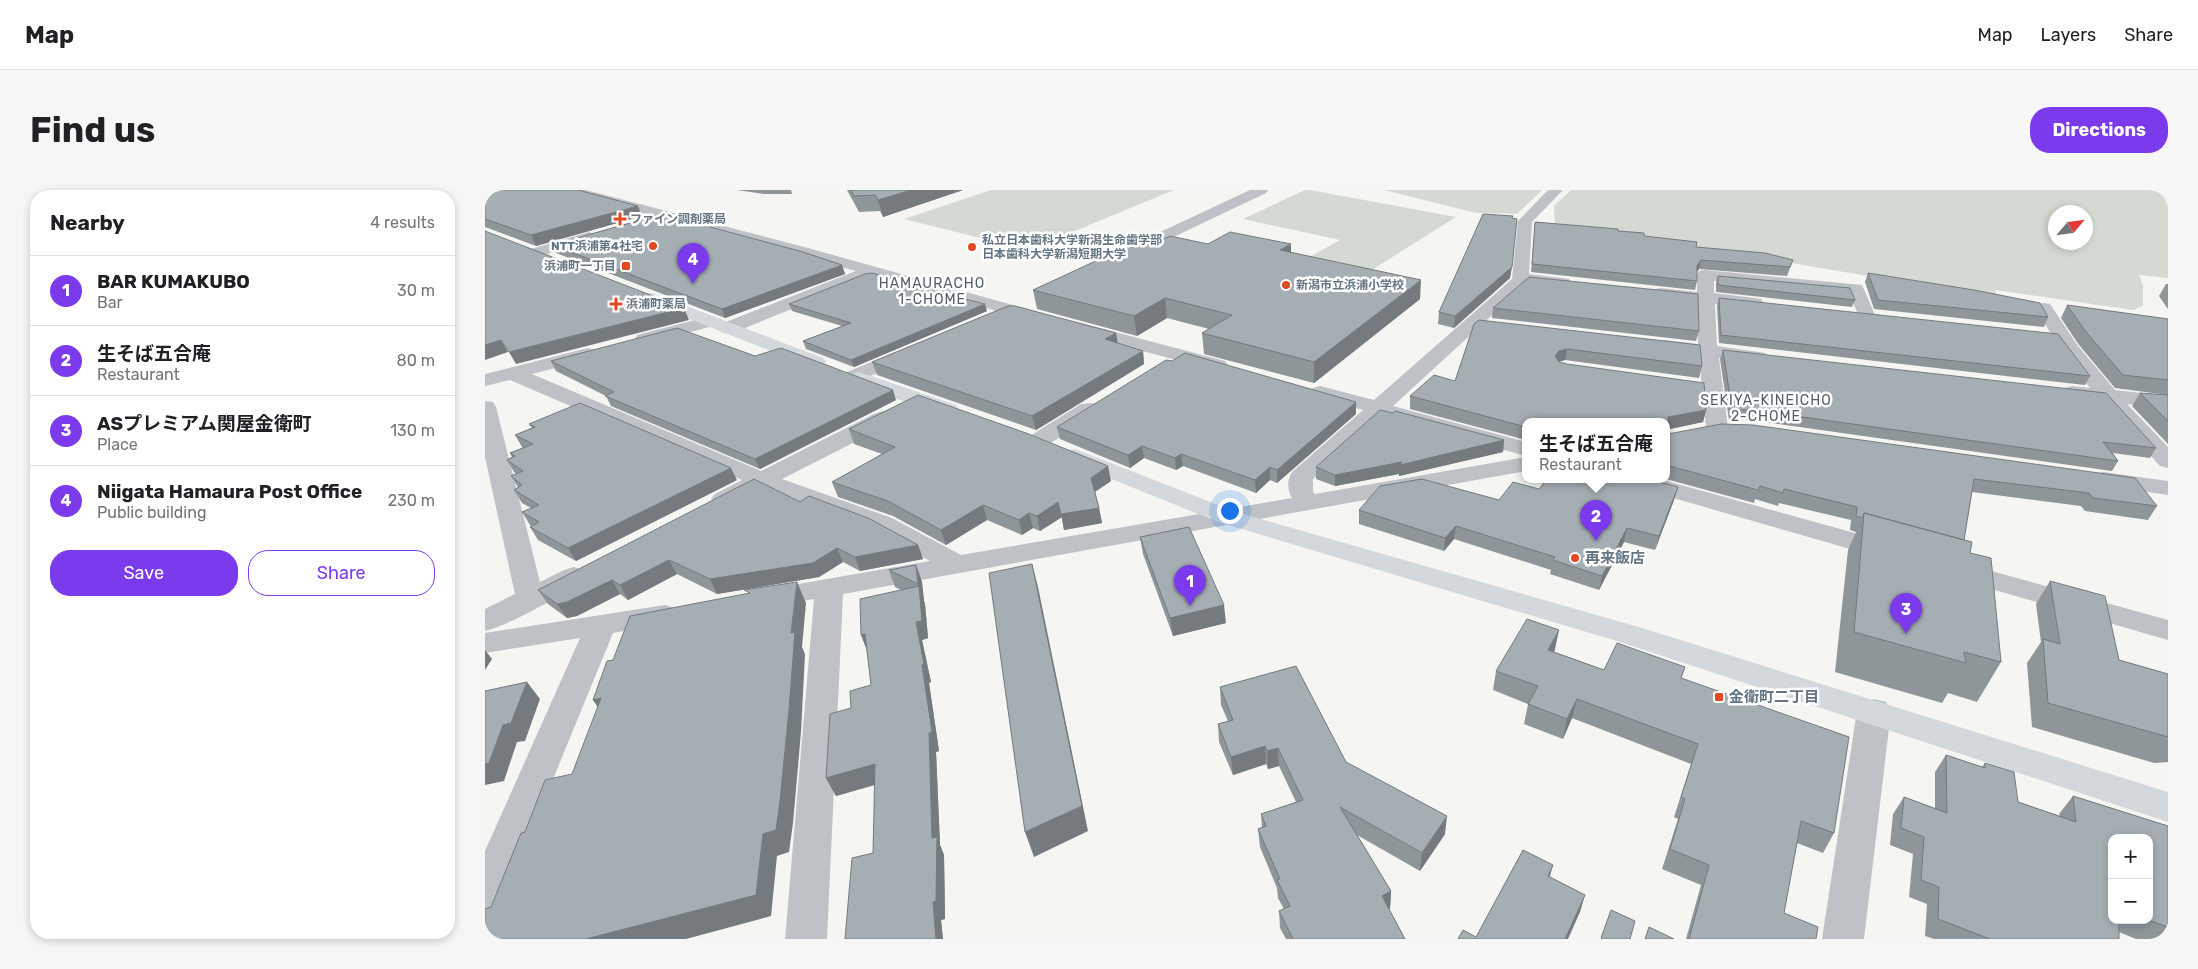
<!DOCTYPE html>
<meta charset="utf-8">
<style>
:root{--surface:#fff;--page:#f6f6f6;--text:#202124;--muted:#757577;--line:#e0e0e0;--accent:#7c3aed}
body{margin:0;font-family:Rubik,"Noto Sans JP",sans-serif;background:var(--page);color:var(--text)}
.controls{position:absolute;right:15px;bottom:15px;display:grid;overflow:hidden;border-radius:10px;box-shadow:0 2px 8px #0003}
.controls button{width:45px;height:45px;display:grid;place-items:center;padding:0;border:0;border-bottom:1px solid var(--line);background:var(--surface);color:var(--text);font:25px sans-serif}
.compass{position:absolute;left:1563px;top:15px;width:45px;height:45px;border-radius:50%;background:var(--surface);box-shadow:0 2px 8px #0003;rotate:62deg}
.you{position:absolute;left:744px;top:320px;width:18px;height:18px;margin:-12px;border:4px solid #fff;border-radius:50%;background:#1a73e8;box-shadow:0 0 0 8px #1a73e833}
.badge{display:grid;place-items:center;width:32px;height:32px;border-radius:50%;background:var(--accent);color:#fff;font-size:16px;font-weight:700}
.pin{position:absolute;translate:-50% -41px;filter:drop-shadow(0 1px 2px #0008)}
.pin::after{content:'';position:absolute;top:26px;width:18px;height:15px;background:inherit;clip-path:polygon(0 0,100% 0,50% 100%)}
.popup{position:absolute;left:1037px;top:228px;width:148px;height:65px;box-sizing:border-box;display:grid;place-content:center;border-radius:10px;background:var(--surface);filter:drop-shadow(0 1px 4px #0005);font-size:16px;white-space:nowrap;color:var(--muted)}
.popup b{font-size:19px;color:var(--text)}
.popup::after{content:'';position:absolute;left:50%;top:100%;margin-left:-10px;border:10px solid transparent;border-top-color:var(--surface)}
.list{margin:0;padding:0;list-style:none}
h2{display:flex;justify-content:space-between;align-items:center;height:65px;margin:0;padding:0 20px;font-size:21px}
h2 small{font-size:16px;font-weight:400;color:var(--muted)}
.list li{display:grid;grid-template-columns:32px 1fr auto;gap:15px;align-items:center;box-sizing:border-box;height:70px;padding:0 20px;border-top:1px solid var(--line)}
.list b{display:block;font-size:19px;white-space:nowrap}
.list p{margin:0;font-size:16px;white-space:nowrap;color:var(--muted)}
.list em{font-size:16px;font-style:normal;color:var(--muted)}
.actions{display:flex;gap:10px;padding:15px 20px}
.actions a{flex:1;padding:11px 0;border:1px solid var(--accent);border-radius:20px;text-align:center;font-size:18px;color:var(--accent)}
.actions .main{background:var(--accent);color:#fff}
.map{position:relative;flex:none;width:1683px;height:749px;overflow:hidden;border-radius:20px}
header{display:flex;align-items:center;gap:30px;box-sizing:border-box;height:70px;padding:0 25px;background:var(--surface);border-bottom:1px solid var(--line)}
header strong{font-size:24px}
nav{display:flex;gap:28px;margin-inline-start:auto;font-size:18px}
.intro{display:flex;align-items:center;justify-content:space-between;box-sizing:border-box;height:120px;padding:0 30px}
h1{margin:0;font-size:35px}
.button{padding:12px 22px;border-radius:20px;background:var(--accent);color:#fff;font-size:18px;font-weight:700}
main{display:flex;gap:30px;padding:0 30px}
aside{flex:1;background:var(--surface);border-radius:20px;box-shadow:0 2px 8px #0003}
.map>svg:first-child{display:block}
.green{fill:#d4dad1;fill-rule:evenodd}
.lines{fill:none;stroke-linecap:round;stroke-linejoin:round}
.street{fill:#bec2c6;fill-rule:evenodd}
.secondary{fill:#d3d8dc;fill-rule:evenodd}
.wall{fill:#8e969a;fill-rule:evenodd}
.shaded-wall{fill:#747a7d}
.building{fill:#a5aeb3;stroke:#747a7d}
.poi-dot{fill:#e34a24;stroke:#fff;stroke-width:2}
.labels{text-anchor:middle;stroke-width:5;stroke-linejoin:round;paint-order:stroke}
.far-poi-label{font-size:12px;font-weight:bold;fill:#647683;stroke:#fff;text-anchor:start}
.far-neighbourhood-label{font-size:14px;letter-spacing:1px;fill:#525f68;stroke:#fff}
.poi-label{font-size:15px;font-weight:bold;fill:#647683;stroke:#fff;text-anchor:start}
</style>
<header>
<strong>Map</strong>
<nav><a>Map</a><a>Layers</a><a>Share</a></nav>
</header>
<div class="intro"><h1>Find us</h1><a class="button">Directions</a></div>
<main>
<aside>
<h2>Nearby<small>4 results</small></h2>
<ul class="list">
<li><span class="badge">1</span><div><b>BAR KUMAKUBO</b><p>Bar</p></div><em>30 m</em></li>
<li><span class="badge">2</span><div><b>生そば五合庵</b><p>Restaurant</p></div><em>80 m</em></li>
<li><span class="badge">3</span><div><b>ASプレミアム関屋金衛町</b><p>Place</p></div><em>130 m</em></li>
<li><span class="badge">4</span><div><b>Niigata Hamaura Post Office</b><p>Public building</p></div><em>230 m</em></li>
</ul>
<div class="actions"><a class="main">Save</a><a>Share</a></div>
</aside>
<div class="map">
<svg width="1683" height="749" viewBox="0 0 1683 749">
<rect width="100%" height="100%" fill="#f5f5f1"/>
<path class="green" d="M506 0H689L544 60 419 29Z
M820 0H825L971 27 874 88 812 74 855 50 758 29Z
M899 0H1057L1032 24 991 23Z
M1086 0H1683V88L1654 85 1658 95V116L1648 120 1510 100 1512 108 1070 33 1069 16ZM1570 22H1600V52H1570Z"/>
<g class="lines">
<path class="street" d="M78 0H101L323 58 560 124 563 128 560 132 554 133 388 86 250 142 243 144 236 142 234 138 236 134 371 81 80 3Z
M765 0H783L781 3 636 72H624L622 69 624 66Z
M1063 0H1078L1047 32 1044 84 1084 89 1086 93 1084 97 1078 98 1041 94 908 216 1041 252V266L897 226 828 289V302L830 304 1041 267V281L358 404 342 749H300L329 409 279 418 269 416 265 409 269 402 279 400 445 371 389 340 278 299C263 307 247 319 230 314L226 309 230 304 257 290 25 190 0 196V184L103 158 110 160 113 164 110 168 47 184 276 281 391 223 399 221 407 223 410 228 407 233 297 289 407 328 476 365 807 308C802 300 802 289 807 282L878 220 828 206 825 202 828 198 835 196 889 210 1027 89 1033 31Z
M104 42 109 44 112 47 109 50 52 67 46 65 44 62 46 59Z
M1220 80 1377 95 1390 125 1387 129 1381 130 1375 129 1364 103 1229 91V103L1270 108 1276 109 1279 113 1276 117 1270 118 1230 114 1232 156 1280 163 1283 167 1280 171 1273 173 1234 168 1243 238 1240 243 1232 245 1224 243 1221 238 1214 166 1172 160 1169 156 1172 152 1179 150 1213 154 1212 112 1170 107 1167 103 1170 99 1176 98 1212 102V85L1214 81Z
M1559 113 1565 114 1593 156 1630 200 1683 206V218L1642 214 1683 257V278L1675 276 1617 211 1580 206 1577 202 1580 198 1587 196 1605 198 1576 160 1550 118 1553 114Z
M225 126 231 127 234 131 231 135 159 155 152 153 150 149 152 145Z
M596 133 740 171 743 175 740 179 733 181 589 143 587 139 589 135Z
M423 157 430 159 433 163 430 167 376 190 369 192 362 190 359 186 362 182Z
M0 211 8 212 11 217 55 392 79 380 89 377 99 380 103 386 99 392C69 408 32 432 0 441V419L30 404 0 267Z
M604 213 612 214 615 219 612 224 561 256 553 258 545 256 542 251 545 246 596 214Z
M1618 282 1683 291V305L1609 294 1606 289 1609 284Z
M1140 290H1178L1413 355 1416 361 1413 367 1403 369 1393 367 1143 295Z
M1471 371 1683 430V450L1461 386 1457 380 1461 374Z
M180 415 190 418 195 425 190 432 128 443 20 706 14 719 0 724V661L95 448 0 463V443Z
M1389 509 1401 512 1406 521 1379 749H1337L1372 521 1377 512Z"/>
<path class="secondary" d="M167 103 338 168 341 172 338 176 331 178 324 176 161 112 158 108 161 104Z
M374 182 471 215 474 220 471 225 463 226 455 225 367 192 364 188 367 184Z
M590 259 751 322 1157 438 1683 602V632L1135 452 733 332 582 271 578 266 582 261Z"/>
</g>
<path class="wall" d="M0 0 157 26 51 56 0 37Z
M252 0H306L307 4H279Z
M362 0H478L398 27 395 21 374 22Z
M1028 29 1025 88 969 138 953 134 954 122Z
M1050 32 1133 41 1211 57 1308 70 1302 86 1214 79 1212 81V91L1210 100 1046 82Z
M668 54H806V63L935 109 829 193 719 164 717 143 724 139 682 128 652 146 552 119 548 100Z
M67 55 357 75 360 84 240 128 71 63Z
M1383 83 1563 127 1559 137 1389 119 1380 92Z
M1233 86 1370 110 1367 117 1231 102V93Z
M1681 94H1683V119L1674 106Z
M1234 108 1605 186 1600 195 1234 153 1232 116Z
M304 114 502 121 369 177 321 159 318 151 357 136 307 121Z
M1582 115 1683 129V205L1630 198 1594 155 1576 128Z
M1008 118 1214 141 1211 151 1007 128Z
M989 134 1217 176 1214 188 1080 170 1074 172 1221 220 1218 232 1183 239V244L1268 235 1672 316 1663 330 1600 321 1596 316 1487 302 1479 350 1485 363 1516 472 1492 512 1463 503 1457 513 1350 482 1363 360 1371 342 1365 340 1366 330 1294 313 1293 316 1270 309 1269 313 1181 289V232H1041V250L925 219V206L970 191Z
M631 143 633 153 658 161 659 174 551 240 392 185 387 172Z
M1238 160 1671 258 1665 268 1628 263 1633 271 1627 281 1264 230H1244L1235 169Z
M270 166 411 210 275 279 126 216 121 206 71 181 66 171Z
M1655 203 1683 205V254L1647 216Z
M908 223 1019 250 1018 262 914 286V284L850 296 831 289V277Z
M871 224 792 293 785 290 771 303 698 276 691 280 659 268 645 278 575 249 572 237Z
M44 234 252 290 91 371 53 350 45 337 47 336 45 335 37 322 46 318 37 313 29 300 33 297 26 286 31 284 29 282 22 270 27 267 25 263 38 258 37 257 30 245 47 238Z
M364 239 626 291 610 302 614 318 617 333 579 340 577 327 555 341 548 338 537 345 502 330 461 355 408 326 353 307 347 292 397 264 369 254Z
M1193 297 1189 310 1170 360 1139 352 1114 400 1065 384 1066 380 969 349 959 361 874 334V320L1014 310 1054 299Z
M315 312 433 355 438 369 375 381 358 372 334 387 232 404 192 384 143 410 135 404 92 426 82 428 63 414 53 400Z
M655 347 741 433 688 446 658 364Z
M431 375 437 392 439 411 440 414 443 448 437 450 446 492 444 493 454 561 451 562 455 655 459 665 460 729 456 730 458 749H360L388 663 390 595 351 606 341 588 366 518 386 495 382 459 376 445 416 400 410 397 404 380Z
M1565 391 1634 470 1683 484V572L1669 573 1547 537 1542 473 1556 452 1551 414Z
M1070 459 1069 462 1119 480 1197 488 1349 643 1338 663 1312 653 1299 723 1331 749H1201L1216 695 1177 679 1193 629 1189 627 1206 574 1087 528 1078 549 1039 534 1043 514 1008 500 1011 481Z
M735 497 861 572 960 644 935 681 872 645 906 701 905 719H904L920 749H801L795 738 794 721 799 719 793 708 792 698 775 657 773 639 777 637 776 624 811 612 794 576 783 579 781 574 748 585 734 552 733 534 743 531 736 515Z
M1461 565 1497 577 1500 573 1533 612 1575 626 1574 624 1588 606 1683 636V749H1651L1634 742V749H1449L1440 746 1442 714 1424 707 1428 664 1405 655 1408 624 1419 607 1450 618V582ZM1627 648 1664 730H1627Z"/>
<path class="shaded-wall" d="M426 0H478L398 27 393 10Z
M153 16 157 26 51 56 46 45Z
M806 54V72L795 60Z
M1216 70 1214 79 1210 85 1212 76Z
M357 75 360 84 240 128 237 119Z
M1027 77 1025 88 969 138 970 126Z
M936 90 935 109 829 193V172Z
M680 108 682 128 652 146 649 126Z
M500 114 502 121 369 177 366 170Z
M199 118 204 130 31 174 24 162Z
M631 143 633 156 620 149Z
M16 150 23 162 0 170V155Z
M1082 159 1080 170 1072 172 1070 166 1074 161Z
M658 161 659 174 551 240 547 226Z
M408 200 411 210 275 279 270 269Z
M871 212V224L792 293V280Z
M1221 220 1218 232 1181 240 1183 227Z
M1019 250 1018 262 914 286V284L850 296V285Z
M657 256 659 268 645 278 643 265Z
M696 264 698 276 691 280 690 268Z
M623 276 626 291 608 303 606 288Z
M785 277V290L771 303 770 290Z
M246 278 252 290 91 371 83 358Z
M1193 297 1189 310 1170 360 1174 346Z
M573 312 577 327 555 341 552 326Z
M498 315 502 330 461 355 456 340Z
M614 318 617 333 579 340 576 324Z
M544 323 548 338 537 345 534 330Z
M971 336 969 349 959 361 960 348Z
M1142 338 1139 352 1114 400 1117 386Z
M433 355 438 369 375 381 370 367Z
M352 358 358 372 334 387 232 404 225 389Z
M184 370 192 384 143 410 135 395Z
M547 374 553 397 603 641 549 667 540 642Z
M431 375 437 392 439 411 433 394Z
M127 390 135 404 92 426 82 428 72 414Z
M312 392 321 413 317 457 320 464 316 542 308 633 304 662 292 666 286 726 201 749H101L278 644 306 443Z
M434 396 440 414 443 448 437 450 446 492 444 493 454 561 451 562 455 655 459 665 460 729 456 730 458 749H451L448 712 447 648 431 432Z
M739 415 741 433 688 446 685 428Z
M1074 440 1070 459 1059 480 1063 460Z
M380 444 383 463 376 445Z
M0 460 7 469 0 480Z
M42 492 55 509 40 551 32 552 19 591 0 595V574L18 535Z
M116 508 123 532 108 510Z
M1092 509 1087 528 1078 549 1082 529Z
M780 556 781 574 748 585 746 567Z
M793 558 794 576 783 579 782 561Z
M390 574 399 592 351 606 341 588Z
M962 626 960 644 935 681 937 663Z
M1068 675 1063 693V686Z
M906 701 905 719 896 723 897 706Z
M1100 705 1095 722 1083 749H1080Z"/>
<path class="building" d="M0 0H93L153 16 46 45 0 29Z
M366 0H426L393 10 390 5 369 6Z
M177 24 318 62 357 75 237 119 67 55Z
M998 24 1028 26 1027 28 1032 29 1027 77 970 126 954 122Z
M1050 32 1133 39V41L1159 43V46L1212 52 1211 57 1280 63 1308 70 1305 77 1216 70 1212 76V91L1047 74Z
M0 41 199 118 24 162 16 150 0 155Z
M745 42 806 54 795 60 936 90 829 172 717 143 747 125 680 108 649 126 548 100 654 51 668 54 685 46 723 54Z
M387 83 434 97 500 114 366 170 318 151 366 133 304 114 380 84Z
M1383 83 1489 100 1555 113 1563 127 1393 110Z
M1233 86 1365 98 1370 110 1233 95Z
M1044 87 1213 104 1214 141 1008 118Z
M1234 108 1573 144 1605 186 1236 145Z
M1582 115 1683 129V190L1638 185 1601 142Z
M523 116H530L631 143 620 149 658 161 547 226 387 172Z
M994 130 1215 155 1217 176 1082 159 1074 161 1070 166 1074 172 1082 174 1219 193 1221 220 1183 227V244L1236 234 1268 235 1650 288 1672 316 1608 308 1604 303 1489 289 1479 350 1379 323 1377 328 1371 326 1372 317 1299 299 1298 303 1275 296 1273 300 1181 275V232H1101L1102 230 1092 232H1041V237L925 206 949 185 970 191 989 134Z
M192 138 270 166 296 158 408 200 270 269 120 206 129 202 66 171Z
M1238 160 1621 203 1671 258 1618 252 1633 271 1267 220H1247Z
M700 163 871 212 792 280 785 277 770 290 696 264 690 268 657 256 643 265 572 237 681 170 687 171Z
M1655 203 1683 205V231Z
M433 205 541 243 623 276 606 288 614 318 576 324 573 312 552 326 544 323 534 330 498 315 456 340 403 311 347 292 410 257 364 239Z
M95 213 246 278 83 358 45 337 54 332 37 322 54 315 29 300 37 295 26 286 38 281 22 270 30 266 25 263 48 254 30 245 50 237 44 234Z
M895 220 908 223 910 221 1019 250 915 275 917 272 850 285 831 277Z
M269 289 315 312 324 306 383 328 433 355 370 367 352 358 328 373 225 389 184 370 135 395 127 390 82 412 72 414 53 400Z
M937 289 1014 310 1028 292 1054 299 1061 290H1167L1193 297 1174 346 1142 338 1117 386 1068 370 1070 367 971 336 960 348 874 320 895 296Z
M1379 323 1487 352 1485 363 1506 368 1516 472 1479 462 1481 473 1369 442Z
M704 337 739 415 685 428 655 347Z
M547 374 597 616 540 642 504 383Z
M431 375 433 394 404 380Z
M1565 391 1620 406 1634 470 1683 484V547L1563 513 1558 449 1575 454Z
M312 392 306 443 310 442 304 520 295 611 291 640 278 644 271 705 101 749H0V719L6 717 36 643 40 642 60 590 87 584 116 508 108 510 122 471 128 470 145 426 265 403 259 400Z
M434 396 437 431 431 432 439 474 437 475 447 542 444 543 447 648 452 647 451 711 448 712 451 749H360L367 668 388 663 390 574 341 588 345 524 366 518 365 501 386 495 380 444 376 445 375 409Z
M1042 429 1074 440 1063 460 1119 480 1132 453 1200 477 1196 488 1364 547 1349 643 1316 631 1299 723 1333 737 1331 749H1204L1224 675 1185 659 1200 609 1196 607 1213 554 1092 509 1082 529 1043 514 1053 496 1011 481Z
M811 476 861 572 962 626 937 663 855 617 906 701 897 706 920 749H808L794 721 805 716 792 690 795 689 773 639 781 636 776 624 818 610 793 558 782 561 780 556 746 567 733 534 748 530 735 497Z
M42 492 26 533 18 535 4 573 0 574V501Z
M1461 565 1500 578V573L1529 582 1533 612 1591 632 1588 606 1683 636V737L1663 730H1664V648H1627V730H1634V749H1505L1453 729 1454 697 1436 690 1439 647 1416 638 1419 607 1462 623Z
M1038 660 1068 675 1063 686 1100 705 1080 749H973L978 740 991 747Z
M1126 720 1150 731 1145 749H1118L1116 748Z
M1164 737 1189 749H1160Z"/>
<g class="poi-dot">
<path d="M132.5 21.5h5v5h5v5h-5v5h-5v-5h-5v-5h5z"/>
<circle cx="168" cy="56" r="5"/>
<circle cx="487" cy="57" r="5"/>
<rect x="136" y="71" width="10" height="10" rx="2.5"/>
<circle cx="801" cy="95" r="5"/>
<path d="M128.5 106.5h5v5h5v5h-5v5h-5v-5h-5v-5h5z"/>
<circle cx="1090" cy="368" r="5"/>
<rect x="1229" y="502" width="10" height="10" rx="2.5"/>
</g>
<g class="labels">
<g class="far-poi-label">
<text x="145" y="33">ファイン調剤薬局</text>
<text x="497" y="54">私立日本歯科大学新潟生命歯学部<tspan x="497" dy="14">日本歯科大学新潟短期大学</tspan></text>
<text x="158" y="60" text-anchor="end">NTT浜浦第4社宅</text>
<text x="131" y="80" text-anchor="end">浜浦町一丁目</text>
<text x="811" y="99">新潟市立浜浦小学校</text>
<text x="141" y="118">浜浦町薬局</text>
</g>
<g class="far-neighbourhood-label">
<text x="447" y="98">HAMAURACHO<tspan x="447" dy="16">1-CHOME</tspan></text>
<text x="1281" y="215">SEKIYA-KINEICHO<tspan x="1281" dy="16">2-CHOME</tspan></text>
</g>
<g class="poi-label">
<text x="1100" y="373">再来飯店</text>
<text x="1244" y="512">金衛町二丁目</text>
</g>
</g>
</svg>
<div class="controls">
<button>+</button>
<button>−</button>
</div>
<svg class="compass" viewBox="-18 -18 36 36"><path d="M0-13l5 13h-10z" fill="#e53935"/><path d="M0 13l5-13h-10z" fill="#757577"/></svg>
<div class="you"></div>
<div class="pin badge" style="left:705px;top:416px">1</div>
<div class="pin badge" style="left:1111px;top:351px">2</div>
<div class="popup"><b>生そば五合庵</b>Restaurant</div>
<div class="pin badge" style="left:1421px;top:444px">3</div>
<div class="pin badge" style="left:208px;top:94px">4</div>
</div>
</main>
